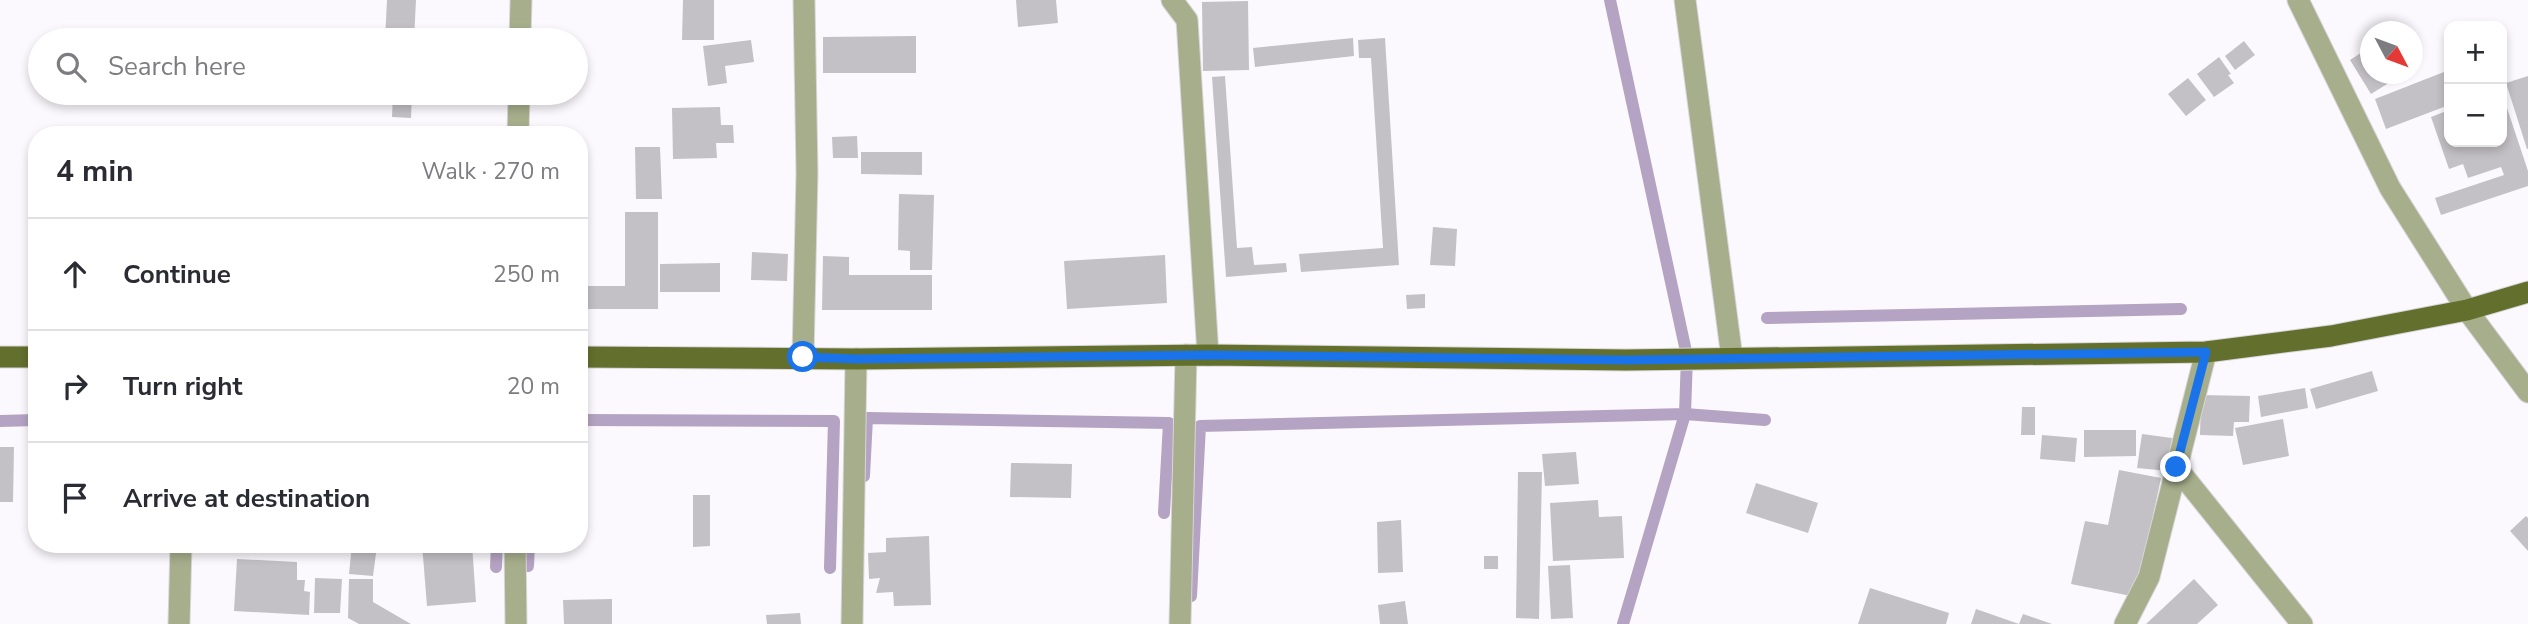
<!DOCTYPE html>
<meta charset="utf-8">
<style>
:root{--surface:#fff;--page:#f2f2f3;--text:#2b2b33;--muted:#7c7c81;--line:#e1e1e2}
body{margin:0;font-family:"Nunito Sans",sans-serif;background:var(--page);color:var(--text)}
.controls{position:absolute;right:21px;top:21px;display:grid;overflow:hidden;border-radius:14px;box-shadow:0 4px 10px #0003}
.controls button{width:63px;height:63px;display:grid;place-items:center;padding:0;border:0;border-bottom:2px solid var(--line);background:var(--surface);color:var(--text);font:35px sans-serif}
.compass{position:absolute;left:2360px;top:21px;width:63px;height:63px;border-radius:50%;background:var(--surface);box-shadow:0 4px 10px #0003;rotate:131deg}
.stop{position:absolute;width:21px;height:21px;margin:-16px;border:5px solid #1a73e8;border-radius:50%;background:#fff}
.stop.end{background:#1a73e8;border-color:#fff;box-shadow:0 2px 7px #0008}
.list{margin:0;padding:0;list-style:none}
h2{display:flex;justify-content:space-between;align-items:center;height:91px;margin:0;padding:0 28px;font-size:30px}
h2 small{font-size:23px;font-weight:400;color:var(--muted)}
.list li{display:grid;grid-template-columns:46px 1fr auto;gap:21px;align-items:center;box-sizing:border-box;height:112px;padding:0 28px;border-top:2px solid var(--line)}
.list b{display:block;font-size:26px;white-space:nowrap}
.list em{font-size:23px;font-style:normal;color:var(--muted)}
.icon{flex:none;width:38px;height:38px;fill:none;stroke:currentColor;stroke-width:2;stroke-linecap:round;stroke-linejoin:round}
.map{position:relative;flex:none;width:2528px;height:624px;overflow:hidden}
.search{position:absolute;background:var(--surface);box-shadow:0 4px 10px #0003;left:28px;top:28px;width:560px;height:77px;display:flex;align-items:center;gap:18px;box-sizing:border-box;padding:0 24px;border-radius:38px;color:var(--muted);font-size:26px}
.panel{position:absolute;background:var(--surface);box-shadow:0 4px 10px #0003;left:28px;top:126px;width:560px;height:427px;border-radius:28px}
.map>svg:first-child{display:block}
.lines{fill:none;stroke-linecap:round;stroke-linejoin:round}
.stream{stroke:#b4a3c2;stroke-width:12}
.building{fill:#c3c1c5}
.street-casing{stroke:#d8d6da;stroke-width:23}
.primary-casing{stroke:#d8d6da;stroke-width:23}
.street{stroke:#a6ae8c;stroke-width:21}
.primary{stroke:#636f2c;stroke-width:21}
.route{stroke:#1a73e8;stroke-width:9}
</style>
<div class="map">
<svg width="2528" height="624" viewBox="0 0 2528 624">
<rect width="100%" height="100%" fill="#fbf9fd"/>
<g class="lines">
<path class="stream" d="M1610 0 1687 356 1685 414 1623 624
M1767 318 2181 309
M579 420 834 421 830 568
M0 421 37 420
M864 476 867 418 1169 423 1164 513
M528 566 529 544
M496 567 497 544
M1191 596 1200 426 1685 414 1765 420"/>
</g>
<path class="building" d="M387 0H416L414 40H385Z
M683 0H714V40H682Z
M1016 0H1056L1058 23 1018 27Z
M1248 1 1249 70 1203 71 1202 2Z
M916 36V73H823V37Z
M1353 38 1354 56 1255 67 1253 48Z
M1385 38 1399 265 1301 272 1299 254 1383 248 1371 58H1359L1358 40Z
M751 40 754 62 725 66 727 83 708 86 703 46Z
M2244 41 2255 55 2235 70 2225 56Z
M2370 47V74H2387L2392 81 2371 94 2350 60Z
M2219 57 2231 74 2228 75 2234 83 2214 97 2197 74Z
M2449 70V105L2386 129 2375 99Z
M1225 76 1237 248 1252 247 1254 265 1286 263 1287 272 1226 277 1212 77Z
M2528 76V149H2527L2506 83Z
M2188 78 2206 100 2186 116 2168 94Z
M393 93H412L411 118 392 117Z
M2502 93 2528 171V186L2441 215 2435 198 2504 175 2501 167 2468 178 2463 164 2449 169 2431 117 2449 110V142H2502Z
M720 107 721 125H733L734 143H716L717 158 673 159 672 108Z
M857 136 858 158H833L832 137Z
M635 147H660L662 199H636Z
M861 152H922V175L861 174Z
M899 194 934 195 932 270H910V251L898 250Z
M625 212H658V309H579V286H625Z
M1433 227 1457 229 1455 266 1430 265Z
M752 252 788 254 787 281 751 280Z
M1165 255 1167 303 1067 309 1064 261Z
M823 256 849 257V275H932V310H822Z
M720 263V292H660V264Z
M1425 294V308L1407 309 1406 295Z
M2372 371 2378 391 2316 409 2310 389Z
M2305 388 2308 408 2261 417 2258 396Z
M2201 395 2250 396 2249 422H2234L2233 436 2200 435Z
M2022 407H2035V435H2021Z
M2283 419 2289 456 2243 465 2235 428Z
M2084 430H2136V456L2084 457Z
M2142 434 2172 438 2168 471 2137 468Z
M2042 435 2077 438 2075 462 2040 459Z
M0 447H14L13 502H0Z
M1576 452 1579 484 1545 486 1542 454Z
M30 454 37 455V497H29Z
M1011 463 1072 464 1071 498 1010 497Z
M2119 470 2161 478 2136 597 2071 584 2085 521 2108 525Z
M1518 472H1542L1539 619 1516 618Z
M1756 483 1818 503 1808 533 1746 513Z
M693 495H710V546L693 547Z
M1598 500 1599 517 1622 516 1624 558 1553 561 1550 503Z
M2526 516 2528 518V551L2510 531Z
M1401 520 1403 572 1378 573 1377 522Z
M929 536 931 605 894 606 893 592 876 593 880 578 869 579 868 553 886 552V538Z
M352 544 377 546 373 576 349 574Z
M422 544H472L476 602 427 606Z
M1484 556H1498V569H1484Z
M237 559 297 562V580H305L304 591 310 592 309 615 234 611Z
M1570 565 1573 618 1551 619 1548 566Z
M315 578 342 579 340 613H314Z
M349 579H373V602L411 624H359L348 618Z
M2194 579 2218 605 2197 624H2146Z
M1870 588 1949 613 1946 624H1858Z
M612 599V624H564L563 600Z
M1405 601 1408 624H1380L1378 605Z
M1976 609 2019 624H1971Z
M800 613 801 624H767L766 615Z
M2023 614 2052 624H2019Z"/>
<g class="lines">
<defs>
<path id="street" d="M1172 0 1187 20 1208 355
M1685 0 1732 358
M2298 0 2390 188 2467 310 2528 392
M520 40 521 0
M518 135 519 93
M803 357 807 173 804 0
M2176 467 2302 624
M515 544 516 624
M179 624 181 544
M852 624 856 359
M1180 624 1186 355
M2125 624 2149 577 2206 352"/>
<path id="primary" d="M0 357H37
M579 357 856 359 1208 355 1626 360 2206 352 2331 336 2467 310 2528 292"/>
</defs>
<use href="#street" class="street-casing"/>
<use href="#primary" class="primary-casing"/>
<use href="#street" class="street"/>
<use href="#primary" class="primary"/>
</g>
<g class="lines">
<path class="route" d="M803 357 856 359 1208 355 1626 360 2206 352 2176 467"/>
</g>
</svg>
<div class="controls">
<button>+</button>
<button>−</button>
</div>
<svg class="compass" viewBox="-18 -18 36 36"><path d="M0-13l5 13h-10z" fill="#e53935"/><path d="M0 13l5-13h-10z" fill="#7c7c81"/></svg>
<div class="stop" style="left:803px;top:357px"></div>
<div class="stop end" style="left:2176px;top:467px"></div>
<div class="search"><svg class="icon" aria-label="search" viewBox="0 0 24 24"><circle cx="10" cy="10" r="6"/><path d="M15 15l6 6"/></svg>Search here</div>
<section class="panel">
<h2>4 min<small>Walk · 270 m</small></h2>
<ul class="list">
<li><svg class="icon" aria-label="ahead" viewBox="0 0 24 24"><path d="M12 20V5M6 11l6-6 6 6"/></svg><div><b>Continue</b></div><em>250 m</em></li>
<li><svg class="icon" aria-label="right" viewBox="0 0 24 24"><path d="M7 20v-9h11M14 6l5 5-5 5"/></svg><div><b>Turn right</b></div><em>20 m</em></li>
<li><svg class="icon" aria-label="arrive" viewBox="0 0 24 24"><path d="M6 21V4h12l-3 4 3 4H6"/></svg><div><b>Arrive at destination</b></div></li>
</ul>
</section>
</div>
